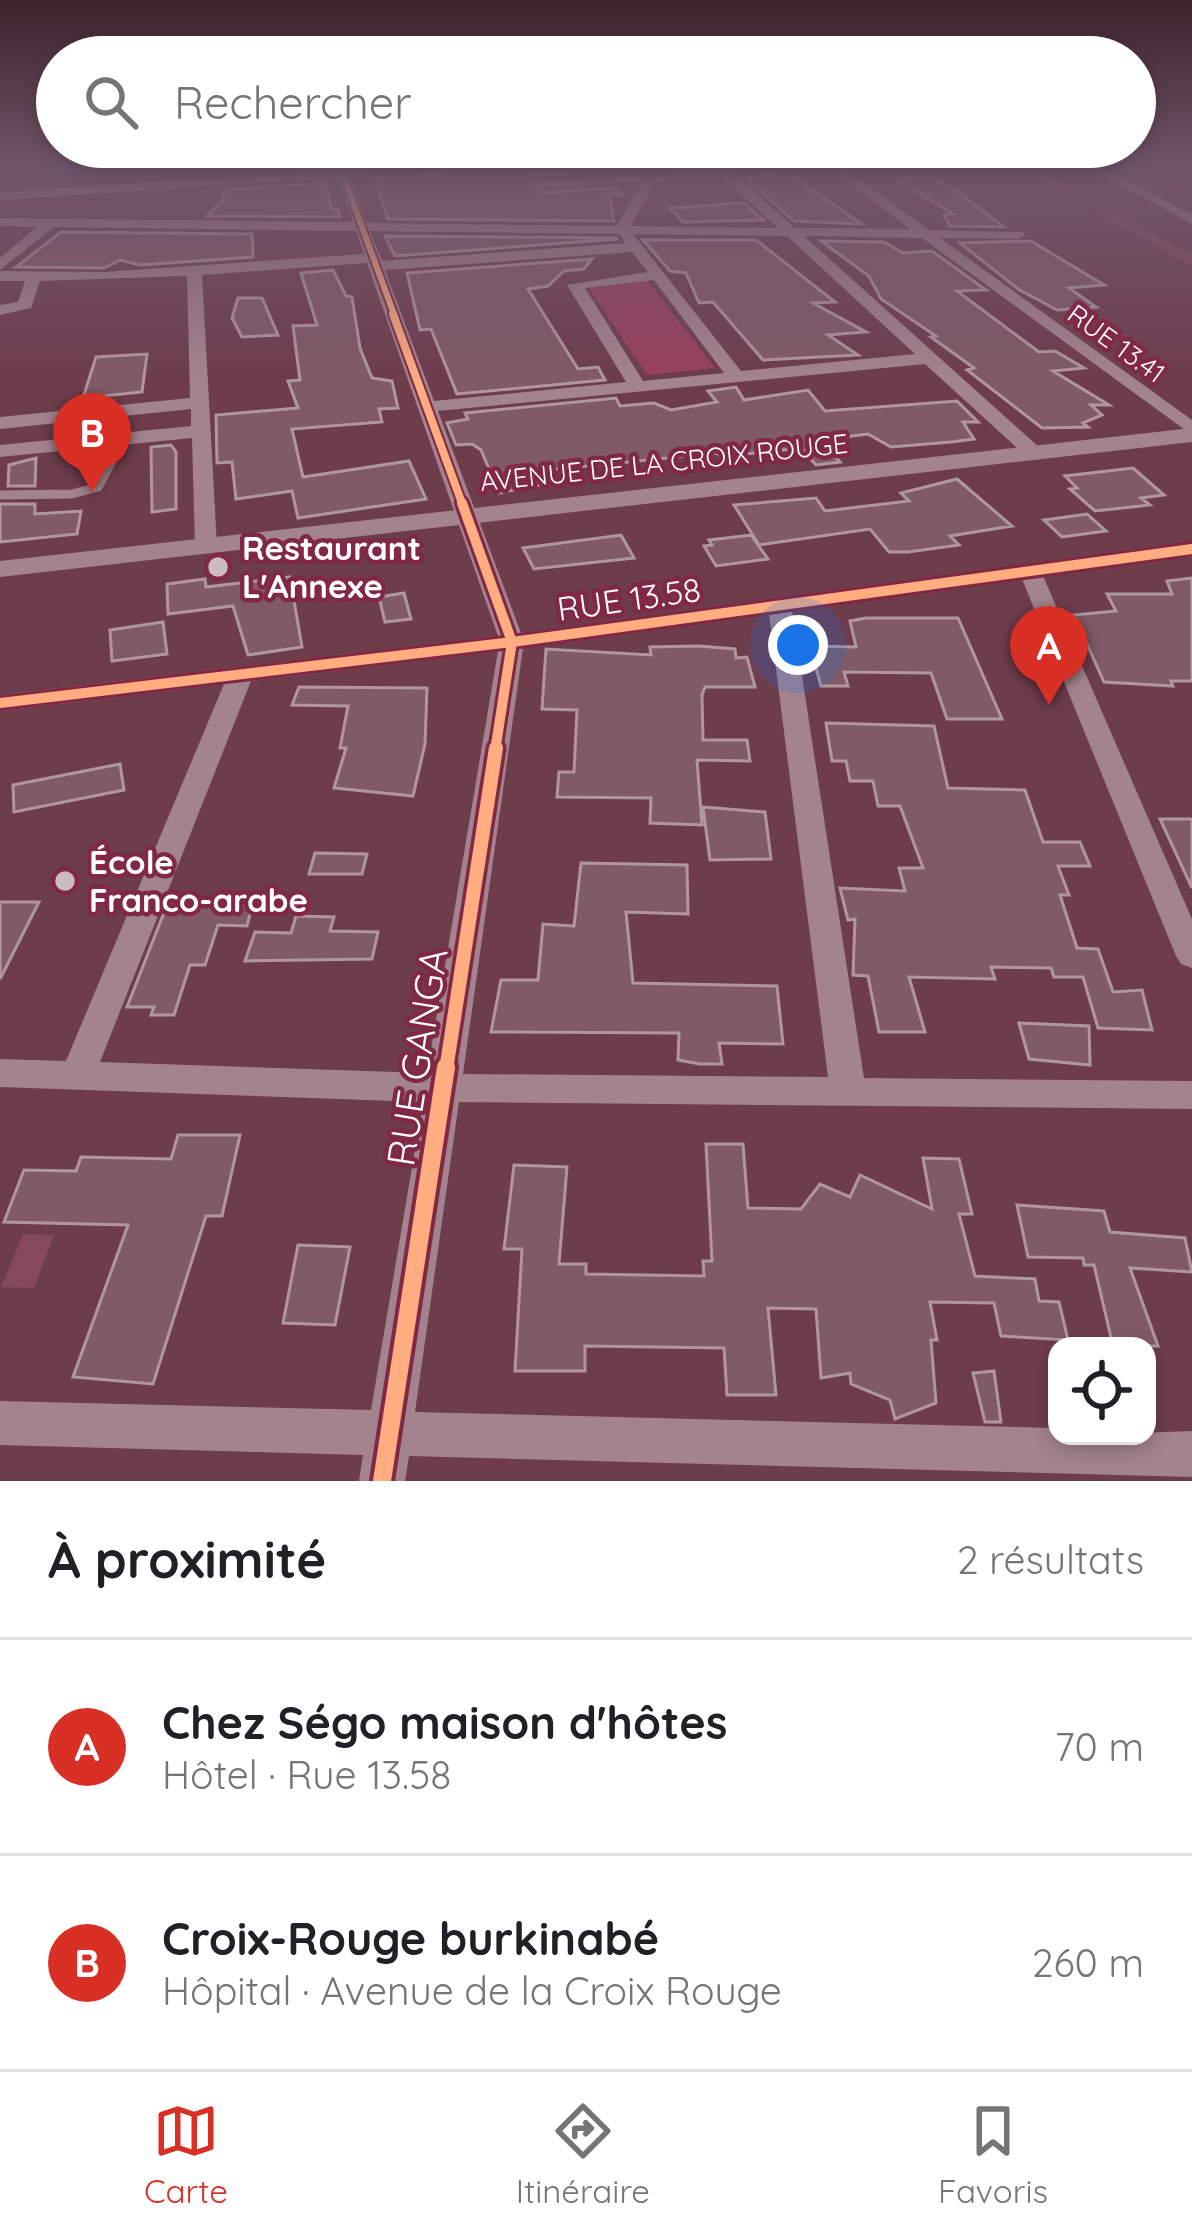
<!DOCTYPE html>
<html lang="fr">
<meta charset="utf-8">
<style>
:root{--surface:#fff;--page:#f6f6f6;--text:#202124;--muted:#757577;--line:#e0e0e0;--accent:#d93025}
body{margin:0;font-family:Quicksand,sans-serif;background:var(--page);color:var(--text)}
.controls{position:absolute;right:36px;bottom:36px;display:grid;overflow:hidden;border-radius:24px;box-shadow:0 6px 18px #0003}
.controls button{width:108px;height:108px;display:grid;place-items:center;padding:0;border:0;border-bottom:3px solid var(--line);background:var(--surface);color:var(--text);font:60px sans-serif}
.you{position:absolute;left:798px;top:645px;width:42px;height:42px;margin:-30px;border:9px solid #fff;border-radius:50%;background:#1a73e8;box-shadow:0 0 0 18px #1a73e833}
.badge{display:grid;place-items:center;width:78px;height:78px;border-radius:50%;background:var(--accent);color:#fff;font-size:39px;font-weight:700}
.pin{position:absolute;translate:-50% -99px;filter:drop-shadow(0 3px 6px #0008)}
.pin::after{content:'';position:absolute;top:63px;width:42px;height:36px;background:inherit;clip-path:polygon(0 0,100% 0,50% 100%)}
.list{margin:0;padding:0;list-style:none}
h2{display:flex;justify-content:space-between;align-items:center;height:156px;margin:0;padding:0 48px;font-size:51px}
h2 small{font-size:39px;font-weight:400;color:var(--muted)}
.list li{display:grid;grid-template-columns:78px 1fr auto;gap:36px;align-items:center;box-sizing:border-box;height:216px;padding:0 48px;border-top:3px solid var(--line)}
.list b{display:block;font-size:45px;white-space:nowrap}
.list p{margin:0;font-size:39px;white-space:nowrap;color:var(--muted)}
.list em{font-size:39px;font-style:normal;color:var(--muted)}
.icon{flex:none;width:66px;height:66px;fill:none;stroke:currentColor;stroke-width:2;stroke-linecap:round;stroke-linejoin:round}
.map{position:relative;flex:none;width:1192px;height:1481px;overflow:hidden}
.search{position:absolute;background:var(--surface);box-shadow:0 6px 18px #0003;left:36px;right:36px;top:36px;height:132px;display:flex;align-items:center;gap:30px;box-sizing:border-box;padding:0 42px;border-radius:66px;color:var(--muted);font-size:45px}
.sheet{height:588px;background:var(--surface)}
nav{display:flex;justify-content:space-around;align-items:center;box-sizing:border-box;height:168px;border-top:3px solid var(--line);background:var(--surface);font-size:33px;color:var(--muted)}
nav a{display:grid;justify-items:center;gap:6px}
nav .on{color:var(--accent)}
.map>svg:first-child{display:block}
.green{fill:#98405c}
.water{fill:#86495b}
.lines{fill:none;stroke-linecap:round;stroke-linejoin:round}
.canal{fill:#86495b;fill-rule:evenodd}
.building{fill:#805a66;stroke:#b2969f;stroke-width:3}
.service{stroke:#a3838d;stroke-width:9}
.minor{fill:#a3838d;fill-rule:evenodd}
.tertiary{fill:#a3838d;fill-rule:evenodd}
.cycleway-far4-casing{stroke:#812944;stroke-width:10}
.cycleway-far3-casing{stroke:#812944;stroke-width:12}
.cycleway-far2-casing{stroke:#812944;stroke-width:16}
.cycleway-far1-casing{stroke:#812944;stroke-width:21}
.cycleway-casing{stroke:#812944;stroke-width:26}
.cycleway-far4{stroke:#ffac80;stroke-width:6}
.cycleway-far3{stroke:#ffac80;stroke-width:8}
.cycleway-far2{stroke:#ffac80;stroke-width:10}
.cycleway-far1{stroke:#ffac80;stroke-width:14}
.cycleway{stroke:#ffac80;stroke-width:18}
.poi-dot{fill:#ccbbc0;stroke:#812944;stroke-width:4.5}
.labels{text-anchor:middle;stroke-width:9;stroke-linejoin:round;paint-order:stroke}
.far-street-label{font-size:27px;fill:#fff;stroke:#812944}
.poi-label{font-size:33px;font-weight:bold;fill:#fff;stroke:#812944;text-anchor:start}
.street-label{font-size:33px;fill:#fff;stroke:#812944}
.near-street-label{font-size:39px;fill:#fff;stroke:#812944}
</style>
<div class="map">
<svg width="1192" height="1481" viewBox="0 0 1192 1481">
<rect width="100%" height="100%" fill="#6d3d4c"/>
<path class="green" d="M646 279 715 368 647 375 587 285Z"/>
<path class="water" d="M23 1234 54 1235 34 1288 1 1287Z"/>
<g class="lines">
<path class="canal" d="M1023 170H1039L1192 256V266Z"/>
</g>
<path class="building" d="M490 170 494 178 599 171 543 176 533 185 543 192 616 188 623 195 609 194 614 221 388 219 375 179Z
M771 175 793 177 862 224 794 221 745 177Z
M930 176 959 193 1004 227 950 226 944 215 953 214 899 180Z
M325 183 332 210 338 209 340 217 207 216 223 200 224 190Z
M744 203 763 220 683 222 670 208Z
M61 232 252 234 253 257 140 265 120 260 104 268 16 267Z
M385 236 617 238V239L395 256Z
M643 240H756L835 302 813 303 866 332 828 335 858 355 763 360 713 302 699 303 686 273 670 271Z
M821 241 884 242 903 253 932 251 986 290 957 291 1039 352 1055 351 1084 368 1053 371 1109 405H1091L1102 415 1083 423 1088 427 1042 428 967 370 974 368 931 337 936 336 881 299 869 276Z
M1031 241 1104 285 1069 288 1096 307 1057 310 1018 289 960 243Z
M592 259 584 269 564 271 548 286 528 289 578 369 598 367 605 380 457 394 431 329 420 330 407 273Z
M333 270 346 296 352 297 360 348 372 378 392 381 398 408 379 409 382 422 292 429 303 477 409 461 426 499 298 518 292 491 236 499 232 462 217 463 216 415 298 408 288 381 300 380 293 326 317 325 301 273Z
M238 298H262L278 335 242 337 232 318Z
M147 354 142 392 83 398 96 357Z
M736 387 744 400 808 390 825 411 957 401 978 422H963L974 439 951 442 891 447 868 434 821 440 840 462 816 465 801 448 720 457 717 453 548 470 550 475 534 478 539 485 499 493 481 450 472 444 456 445 447 423 468 419 465 413 616 398 620 406 654 403 671 410 717 402 708 391Z
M171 445 176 452V509L152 512 151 447Z
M36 458 35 486H8L9 465Z
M1133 468 1164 495 1141 498 1150 505 1095 511 1070 489 1077 488 1065 476Z
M957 479 1012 526 950 536 959 545 908 552H889L870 529 759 545 734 505 816 498 825 511 909 501 901 493Z
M0 504H35V514L81 511 77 534 0 542Z
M1087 514 1106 531 1062 537 1044 520Z
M621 535 634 558 534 569 523 548Z
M751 535 768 559 716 566 704 546 712 545 709 540Z
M290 577 302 647 248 655 233 606 168 614 167 584 205 579 206 587Z
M1192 578V681H1171L1173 686 1104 682 1074 615 1116 611 1107 594H1172L1167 581Z
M404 593 411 619 385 622 379 597Z
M866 618H958L1002 719H947L931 673 844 672 848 686H821L810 646 856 647 850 621Z
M163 622 167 654 112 661 110 630Z
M699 646 735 649 736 658 747 657 755 687H705L702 695 703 740H747L750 761 697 760 702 825 650 823 651 798 557 797 559 772H574L577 710 542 709 546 649 651 655 650 647Z
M299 687 427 688 425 744 413 796 334 788 346 748H340L348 706 292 705Z
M826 723 934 726 948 788 1025 790 1043 842H1080L1090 866H1058L1069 895H1060L1077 948 1098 949 1113 992 1142 990 1152 1030 1098 1028 1083 977H1054L1051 968 991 967 995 979 909 977 925 1032H879L868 976 853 975 855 919 848 920 840 888 905 891 899 868H923L900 806H878L873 781H850L846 761H832Z
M120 764 124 790 14 812 13 785Z
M703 807 765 812 771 859 710 860Z
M1160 819H1192V888Z
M315 853 367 854 362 874H309Z
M581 863 687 865 688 914 626 912 633 983 777 986 783 1044 719 1043 722 1064H700L678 1060 679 1033 491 1032 501 980H538L543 924 574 926Z
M0 902H39L0 979Z
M167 905 252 906 247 926 218 925 205 965H190L174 1015H151L154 1007H127Z
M296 916 334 917 330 931 378 932 372 959 245 961 255 932 291 933Z
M1019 1023 1089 1026 1090 1065 1029 1059Z
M178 1135H240L222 1216H206L153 1384 73 1377 128 1225 4 1222 24 1170 76 1171 81 1157 171 1159Z
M706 1144H743L748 1208 801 1209 820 1184 850 1197 860 1175 932 1209 923 1158 959 1159 972 1214H959L975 1276 1035 1279 1039 1301 1059 1302 1068 1340 1001 1336 994 1303 930 1302 937 1340H931L936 1403 895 1419 890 1400 851 1384 850 1373 821 1378 816 1309 768 1308 776 1395H727L724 1348 585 1346V1371H515L522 1249H504L514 1165 567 1167 559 1264H586V1274L704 1276 703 1261H712Z
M1017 1205 1104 1211 1110 1232 1185 1238 1192 1272 1130 1268 1158 1346H1113L1094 1265H1084L1083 1258 1028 1257Z
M298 1245 350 1247 335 1325 283 1323Z
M994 1371 1001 1422H985L973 1373Z"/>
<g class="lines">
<path class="service" d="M0 495 72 494 98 487 112 461"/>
<path class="minor" d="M344 170H414L350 177 367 223 617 226 642 182 543 188 537 184 543 180 730 170 794 228 910 229 832 170H846L929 230 1023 232 1025 235 1018 239 940 238 1192 420V435L922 238 804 236 1040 448V456H1026L925 364 438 411 521 633 1192 542V556L1043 576 1192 919V968L1181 964 1176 956 1022 579 792 611 864 1078 1192 1081V1109L459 1102 415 1412 1057 1428V1436L1192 1431V1477L409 1456 405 1481H359L363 1455 0 1445V1401L371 1410 423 1102 0 1087V1059L66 1061 224 684 0 711V695L498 636 367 263 202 275 217 546 214 551 206 553 195 546 192 438 0 457V445L191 426V409L0 429V417L190 398 187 276 40 281 31 308 0 315V305L18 302 25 281H0V271L104 272 364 254 356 231 54 227 0 270V258L37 227 0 226V218L353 222 338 178 0 200V192ZM723 178 778 228 631 226 655 182ZM370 231 619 234 626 243 382 261ZM633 234 787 236 915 354 741 371ZM632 252 648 272 567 285 626 382 434 401 385 270ZM654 280 724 373 643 381 585 288ZM769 614 828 1077 463 1074 523 648ZM498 651 427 1073 100 1062 251 681Z
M1093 170H1109L1192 215V224Z"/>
<path class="tertiary" d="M1192 428V442L0 577V561Z"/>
<defs>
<path id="cycleway-far4" d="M343 175 395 317"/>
<path id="cycleway-far3" d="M393 314 463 506"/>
<path id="cycleway-far2" d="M462 503 512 642 495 751
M0 703 512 642 1192 549"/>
<path id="cycleway-far1" d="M446 1070 496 748"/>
<path id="cycleway" d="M382 1481 446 1067"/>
</defs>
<use href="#cycleway-far4" class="cycleway-far4-casing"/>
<use href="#cycleway-far3" class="cycleway-far3-casing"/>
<use href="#cycleway-far2" class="cycleway-far2-casing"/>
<use href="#cycleway-far1" class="cycleway-far1-casing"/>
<use href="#cycleway" class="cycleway-casing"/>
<use href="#cycleway-far4" class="cycleway-far4"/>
<use href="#cycleway-far3" class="cycleway-far3"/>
<use href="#cycleway-far2" class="cycleway-far2"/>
<use href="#cycleway-far1" class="cycleway-far1"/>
<use href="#cycleway" class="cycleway"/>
</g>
<linearGradient id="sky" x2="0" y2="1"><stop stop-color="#3c222a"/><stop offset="0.45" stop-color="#72576c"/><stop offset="1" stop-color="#72576c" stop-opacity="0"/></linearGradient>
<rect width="1192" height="378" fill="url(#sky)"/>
<g class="poi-dot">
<circle cx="218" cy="567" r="12"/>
<circle cx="65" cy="881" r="12"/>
</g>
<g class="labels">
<g class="far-street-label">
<text transform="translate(1116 344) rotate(36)" y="9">RUE 13.41</text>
<text transform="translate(664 463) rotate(-6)" y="9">AVENUE DE LA CROIX ROUGE</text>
</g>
<g class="poi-label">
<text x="242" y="560">Restaurant<tspan x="242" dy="38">L'Annexe</tspan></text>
<text x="89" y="874">École<tspan x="89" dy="38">Franco-arabe</tspan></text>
</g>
<g class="street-label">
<text transform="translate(629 599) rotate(-8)" y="12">RUE 13.58</text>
</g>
<g class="near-street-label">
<text transform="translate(417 1057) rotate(-81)" y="14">RUE GANGA</text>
</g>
</g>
</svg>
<div class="controls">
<button><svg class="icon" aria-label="locate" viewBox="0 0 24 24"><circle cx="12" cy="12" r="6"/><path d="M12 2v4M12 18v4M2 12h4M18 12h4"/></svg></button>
</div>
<div class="you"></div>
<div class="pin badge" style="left:1049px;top:705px">A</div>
<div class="pin badge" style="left:92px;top:492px">B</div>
<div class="search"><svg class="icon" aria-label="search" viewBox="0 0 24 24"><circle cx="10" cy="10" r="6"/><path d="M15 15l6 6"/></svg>Rechercher</div>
</div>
<section class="sheet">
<h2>À proximité<small>2 résultats</small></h2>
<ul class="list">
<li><span class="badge">A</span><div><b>Chez Ségo maison d'hôtes</b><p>Hôtel · Rue 13.58</p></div><em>70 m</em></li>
<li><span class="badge">B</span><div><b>Croix-Rouge burkinabé</b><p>Hôpital · Avenue de la Croix Rouge</p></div><em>260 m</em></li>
</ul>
</section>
<nav>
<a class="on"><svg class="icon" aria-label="map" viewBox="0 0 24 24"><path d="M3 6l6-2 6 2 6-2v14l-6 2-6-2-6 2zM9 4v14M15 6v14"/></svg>Carte</a>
<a><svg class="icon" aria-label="directions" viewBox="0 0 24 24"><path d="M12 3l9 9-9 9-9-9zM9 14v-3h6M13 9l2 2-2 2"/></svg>Itinéraire</a>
<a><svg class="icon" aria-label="saved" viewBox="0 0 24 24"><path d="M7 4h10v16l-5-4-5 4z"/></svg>Favoris</a>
</nav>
